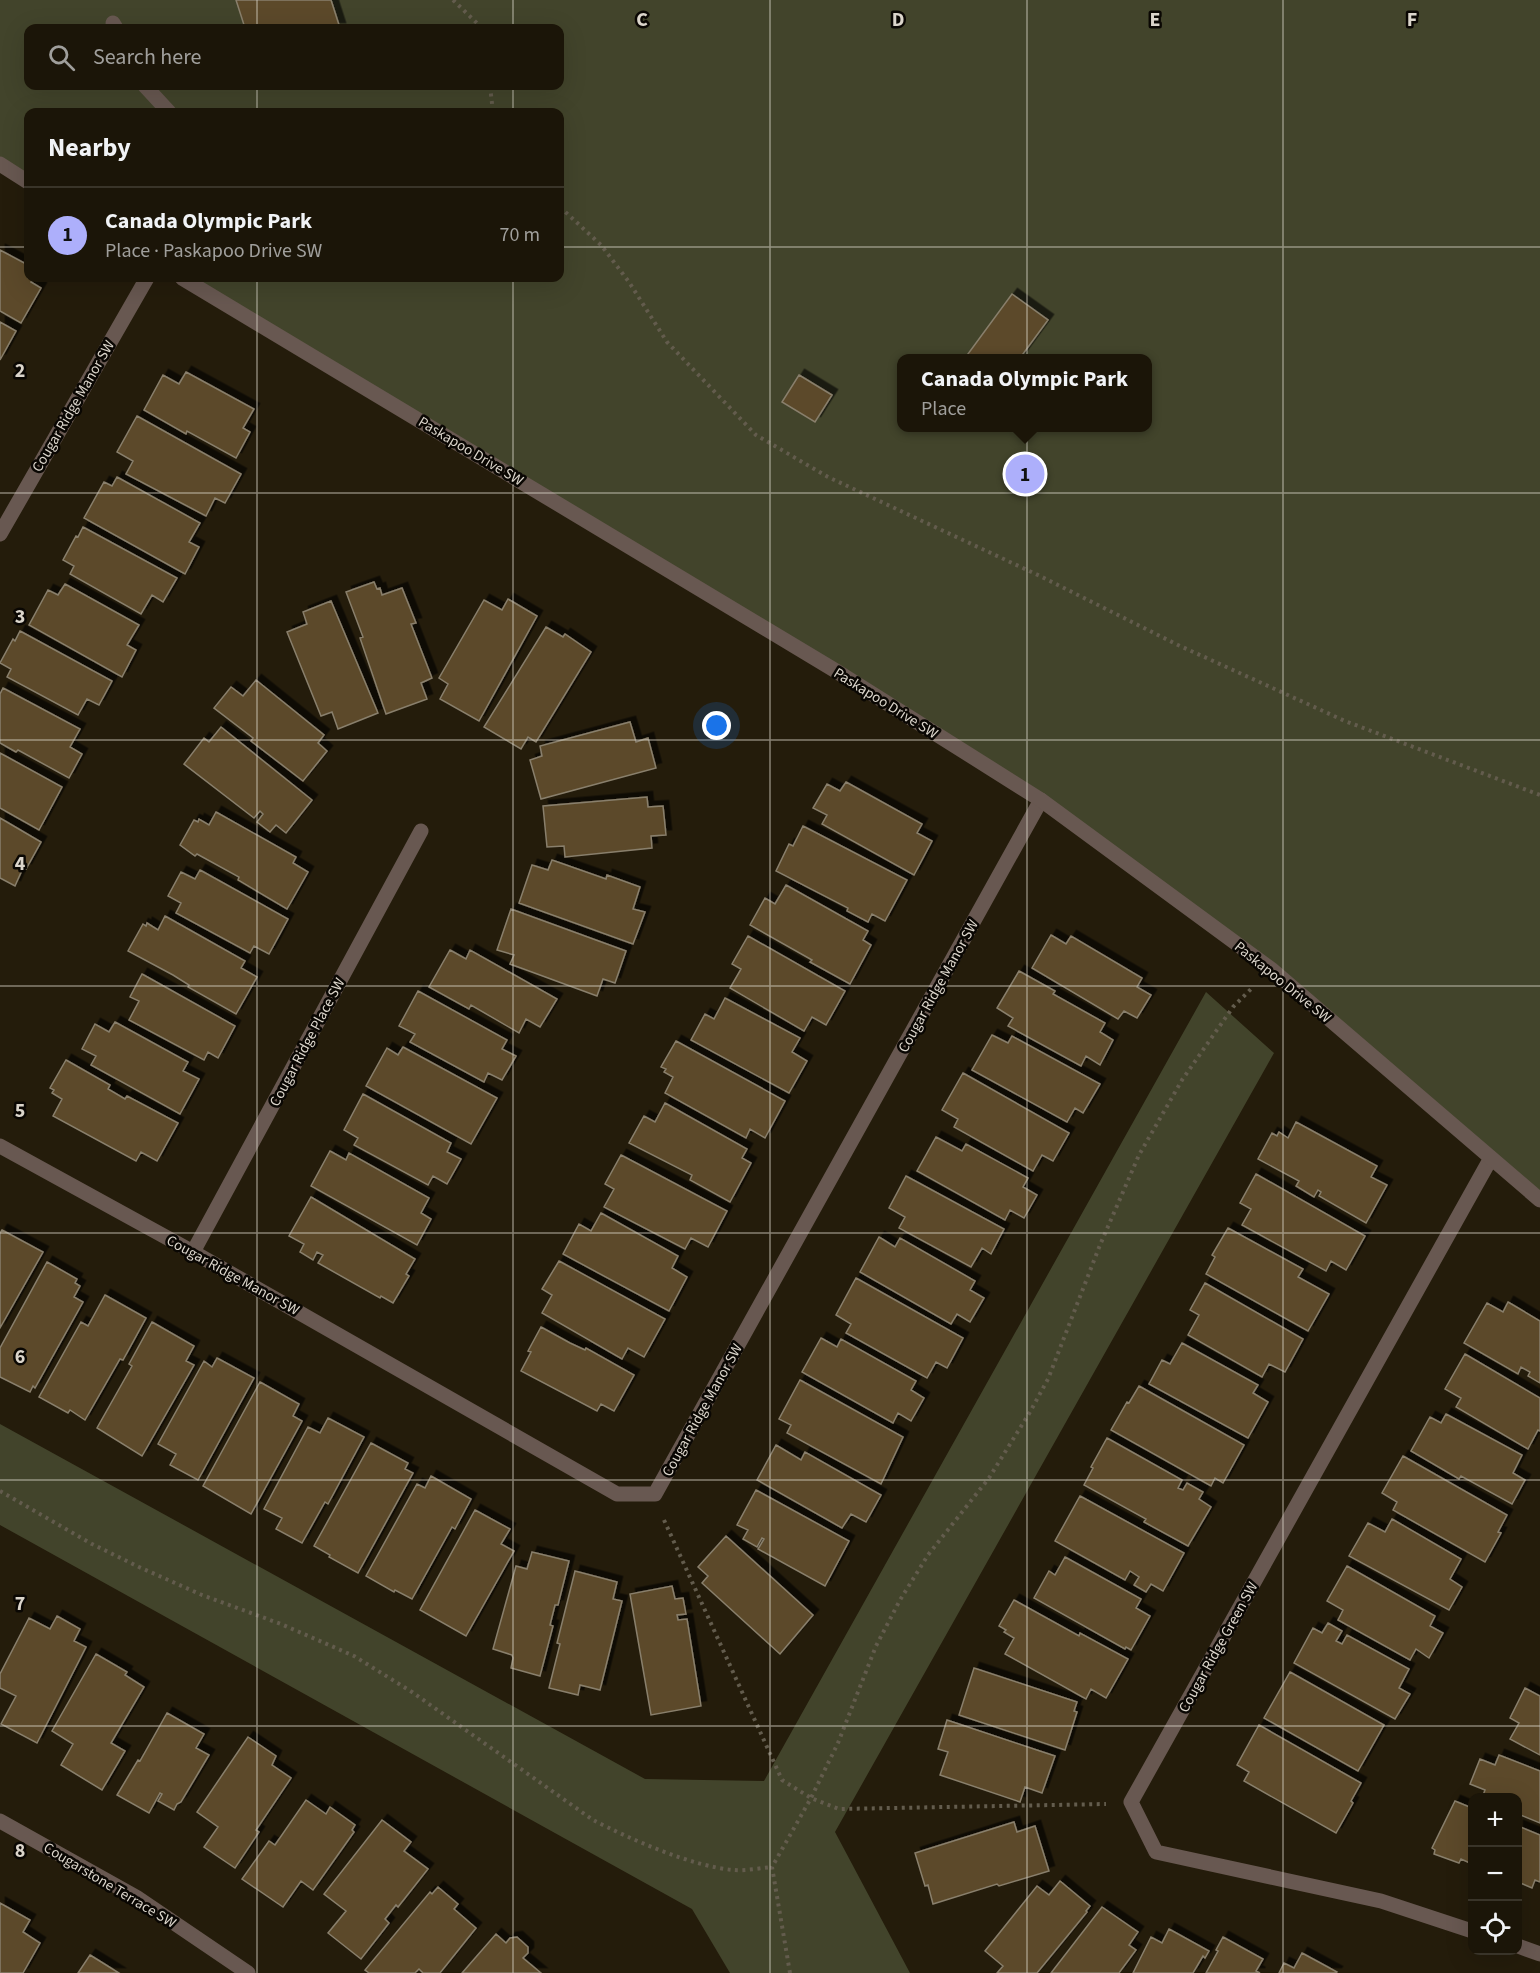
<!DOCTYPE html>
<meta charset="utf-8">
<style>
:root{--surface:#1b1508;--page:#241e12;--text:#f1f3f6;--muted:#a09f9c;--line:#393429;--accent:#adaffb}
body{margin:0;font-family:"Source Sans 3",sans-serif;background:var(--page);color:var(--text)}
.controls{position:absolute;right:18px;bottom:18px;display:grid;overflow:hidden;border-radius:12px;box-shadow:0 6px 24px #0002}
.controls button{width:54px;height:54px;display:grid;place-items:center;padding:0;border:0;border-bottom:2px solid var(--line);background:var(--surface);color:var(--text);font:30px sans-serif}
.you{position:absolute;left:717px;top:726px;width:21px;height:21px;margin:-15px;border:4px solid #fff;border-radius:50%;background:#1a73e8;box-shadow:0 0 0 9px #1a73e833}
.badge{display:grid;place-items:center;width:39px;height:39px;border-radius:50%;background:var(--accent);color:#111;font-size:20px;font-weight:700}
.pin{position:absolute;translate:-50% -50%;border:3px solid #fff;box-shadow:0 2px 6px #0006}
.popup{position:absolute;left:897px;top:354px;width:255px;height:78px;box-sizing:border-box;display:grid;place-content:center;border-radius:12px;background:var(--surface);filter:drop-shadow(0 2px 4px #0005);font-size:20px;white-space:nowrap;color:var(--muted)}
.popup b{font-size:22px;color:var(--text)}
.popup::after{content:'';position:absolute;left:50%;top:100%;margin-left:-12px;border:12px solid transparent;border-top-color:var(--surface)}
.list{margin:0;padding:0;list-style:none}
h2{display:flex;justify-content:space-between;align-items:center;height:78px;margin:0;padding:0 24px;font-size:26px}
h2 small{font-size:20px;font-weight:400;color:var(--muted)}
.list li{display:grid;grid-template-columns:39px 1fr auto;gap:18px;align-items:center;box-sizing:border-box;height:96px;padding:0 24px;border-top:2px solid var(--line)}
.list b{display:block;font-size:22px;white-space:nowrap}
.list p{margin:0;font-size:20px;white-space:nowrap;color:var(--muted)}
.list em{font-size:20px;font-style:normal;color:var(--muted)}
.icon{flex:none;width:33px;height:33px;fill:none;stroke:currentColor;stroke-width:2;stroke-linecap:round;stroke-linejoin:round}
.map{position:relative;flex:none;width:1540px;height:1973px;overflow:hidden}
.search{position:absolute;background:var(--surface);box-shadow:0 6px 24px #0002;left:24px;top:24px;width:540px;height:66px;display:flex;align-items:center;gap:15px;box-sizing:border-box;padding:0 21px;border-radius:12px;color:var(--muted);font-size:22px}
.panel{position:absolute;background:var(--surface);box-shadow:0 6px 24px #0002;left:24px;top:108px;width:540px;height:174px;border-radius:12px}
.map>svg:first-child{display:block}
.green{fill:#42442b;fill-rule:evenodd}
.building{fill:#5b4a2a;stroke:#897f6c;stroke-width:1.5;filter:url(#shadow)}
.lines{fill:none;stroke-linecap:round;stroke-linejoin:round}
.path{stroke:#635c4d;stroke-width:4;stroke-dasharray:3 4.5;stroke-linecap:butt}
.service{stroke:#685851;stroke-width:15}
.minor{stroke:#685851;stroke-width:15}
.tertiary{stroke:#685851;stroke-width:15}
.grid{fill:none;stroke:#dbd5cb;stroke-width:1.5;stroke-opacity:0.55}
.labels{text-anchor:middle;stroke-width:5;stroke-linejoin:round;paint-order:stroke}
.street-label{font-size:15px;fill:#dbd5cb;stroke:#0a0703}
.grid-label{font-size:20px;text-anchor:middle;font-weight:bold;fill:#dbd5cb;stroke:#0a0703;stroke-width:5;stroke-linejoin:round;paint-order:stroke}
</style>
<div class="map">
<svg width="1540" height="1973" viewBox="0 0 1540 1973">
<defs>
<filter id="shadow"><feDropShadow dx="5.5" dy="-5.5" stdDeviation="0" flood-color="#0009"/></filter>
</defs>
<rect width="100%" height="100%" fill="#241c0b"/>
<path class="green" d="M0 0H1540V1200L1271 969 1041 800 182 278H560V112H28V182L0 164ZM28 28H560V86H28ZM902 358H1148V428H902Z
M1206 992 1274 1053 835 1832 910 1973H730L692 1909 0 1525V1424L645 1779 764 1781Z"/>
<path class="building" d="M236 0H331L340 28H245Z
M0 250 28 265V278H34L31 282 41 288 21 323 0 311Z
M1012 294 1048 320 1020 358H965Z
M0 322 16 331 0 360Z
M186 372 254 409 243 428 250 432 236 458 187 431 186 434 144 410 163 375 179 384Z
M799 375 832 395 815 422 782 402Z
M137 416 241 474 225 503 215 498 206 516 126 474 133 461 117 452Z
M117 477 200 523 189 542 199 547 185 574 84 518 104 482 112 486Z
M83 527 177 578 163 602 152 595 141 614 70 574 74 566 63 560 76 536 78 537Z
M374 582 377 589 380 588 382 595 402 588 416 623 411 624 432 678 421 683 427 699 386 714 360 638 363 637 346 592Z
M65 584 139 625 127 645 136 650 122 677 29 625 48 590 58 595Z
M508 599 537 616 479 721 440 699 448 684 439 678 484 600 502 610Z
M331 601 378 713 338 729 332 712 321 716 287 632 307 624 303 612Z
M546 627 563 637 565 634 591 652 536 742 528 737 521 749 484 727Z
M20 631 112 681 99 705 87 699 78 715 7 677 11 669 0 663 13 639 15 641Z
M256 680 324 735 318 743 327 751 303 781 251 741 253 738 214 708 231 687 243 696Z
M3 688 80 729 70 747 82 754 69 778 18 750 16 752 0 743V694Z
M630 722 636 742 648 738 656 768 541 799 530 760 542 756 540 746Z
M221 727 312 800 286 833 276 825 270 832 257 822 263 814 260 811 254 818 184 764 204 738 209 742Z
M0 753 62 787 39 830 0 808Z
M846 782 922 824 917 833 932 841 914 875 822 824 827 815 813 808 827 784 840 791Z
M647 797 648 807 663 806 666 835 651 836 652 848 565 857 564 846 547 847 543 806Z
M216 812 296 857 293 863 308 872 287 909 238 880 239 877 197 854 195 856 180 845 194 820 198 822 199 819 209 825Z
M0 818 41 842 26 869 23 868 15 886 0 878Z
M803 826 907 880 885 921 872 914 868 922 847 911 848 908 776 871 789 844 793 846Z
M552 860 606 879 607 875 640 887 633 909 645 912 633 944 519 903 532 865 548 870Z
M200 870 288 919 269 954 254 946 250 953 176 913 181 903 168 896 181 872 195 879Z
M786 885 868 931 863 940 871 945 850 984 810 962 812 960 750 925 765 898 775 904Z
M511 909 626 951 615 983 603 979 597 996 510 964 514 955 497 950Z
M165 916 245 961 241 968 257 977 236 1014 188 987 189 985 173 975 128 951 143 924 146 926 147 923 158 930Z
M1051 935 1066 944 1071 936 1142 978 1137 987 1151 995 1137 1018 1124 1011 1118 1019 1032 968Z
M748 936 845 991 826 1025 812 1017 804 1031 730 988 741 969 732 964Z
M450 950 466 959 470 950 557 999 540 1027 526 1019 519 1033 471 1005 469 1009 429 987Z
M1019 971 1055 991 1053 994 1105 1023 1100 1032 1113 1040 1100 1065 1086 1056 1081 1066 1008 1026 1013 1018 997 1008Z
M142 974 235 1026 218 1058 208 1052 204 1060 129 1020 139 1001 130 997Z
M418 991 507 1040 502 1049 516 1056 502 1080 488 1073 484 1082 410 1042 415 1034 399 1026Z
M725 998 800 1038 792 1052 807 1061 789 1093 691 1040 705 1014 714 1019Z
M115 1022 188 1062 183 1071 199 1079 180 1114 91 1065 96 1056 82 1049 95 1024 109 1032Z
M992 1035 1008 1043 1012 1036 1100 1084 1083 1113 1075 1108 1067 1122 972 1070Z
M676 1041 785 1101 765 1138 750 1129 746 1138 665 1093 673 1077 664 1072 666 1069 661 1067Z
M403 1047 497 1098 471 1144 366 1086 387 1048 398 1055Z
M66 1060 110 1085 108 1089 125 1099 127 1096 178 1123 157 1161 141 1152 136 1161 53 1116 62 1099 52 1093 54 1090 50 1088Z
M963 1073 1069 1133 1053 1161 1042 1155 1033 1171 954 1127 958 1119 942 1110Z
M363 1094 451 1143 447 1152 461 1159 447 1184 433 1176 428 1185 354 1145 358 1138 344 1130Z
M665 1103 747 1149 742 1158 751 1163 730 1202 690 1180 692 1175 629 1143 644 1116 655 1122Z
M1296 1122 1377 1166 1371 1177 1387 1185 1366 1223 1319 1196 1321 1192 1318 1190 1314 1197 1296 1186 1299 1181 1258 1159 1272 1133 1277 1136 1279 1132 1288 1138Z
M936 1137 962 1151 966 1144 1028 1178 1023 1187 1037 1195 1024 1218 1010 1210 1005 1220 917 1171Z
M330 1151 346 1160 349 1153 429 1198 421 1213 431 1219 417 1245 311 1186Z
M621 1155 727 1211 708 1247 691 1238 685 1249 604 1207 614 1189 605 1184Z
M1256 1174 1365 1236 1346 1270 1331 1261 1326 1271 1242 1225 1251 1209 1240 1203Z
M906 1176 1004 1229 991 1254 982 1248 971 1267 899 1228 905 1217 889 1208Z
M311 1197 415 1259 406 1274 409 1276 393 1303 381 1296 380 1298 318 1263 323 1255 317 1252 313 1260 300 1252 304 1244 289 1236Z
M601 1213 678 1256 672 1268 687 1277 669 1311 563 1254 579 1224 591 1231Z
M1228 1228 1303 1269 1298 1277 1329 1294 1308 1331 1206 1274 1215 1257 1212 1255Z
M2 1230 43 1252 0 1328V1233Z
M879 1237 895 1247 900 1238 975 1281 970 1290 984 1298 970 1322 957 1314 951 1324 860 1272Z
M559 1261 665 1319 644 1357 628 1348 622 1359 542 1313 552 1295 542 1289Z
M47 1262 77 1279 75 1283 80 1286 74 1297 83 1302 35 1388 33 1386 30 1392 0 1377V1348Z
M856 1278 963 1338 947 1368 936 1362 927 1378 846 1333 851 1324 836 1315Z
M1205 1283 1303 1339 1285 1372 1269 1364 1262 1377 1188 1335 1199 1315 1190 1310Z
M105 1295 146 1318 123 1360 120 1359 85 1420 70 1410 68 1413 39 1397 81 1322 88 1326Z
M1508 1302 1540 1321V1383L1528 1376 1530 1372 1521 1367 1518 1374 1464 1343 1487 1303 1503 1312Z
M152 1322 194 1346 186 1361 194 1365 142 1456 97 1428 132 1366 129 1364Z
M541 1327 570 1343 585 1350 586 1348 634 1375 614 1411 601 1404 597 1411 521 1371 531 1352 528 1351Z
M821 1338 837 1347 841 1339 916 1381 911 1390 924 1398 911 1421 898 1413 893 1423 802 1372Z
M1182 1343 1258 1385 1253 1393 1268 1402 1248 1438 1149 1384 1162 1360 1170 1364Z
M1465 1354 1540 1398V1431L1538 1430 1528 1449 1456 1407 1461 1398 1445 1389Z
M217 1358 254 1378 198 1480 170 1465 176 1454 158 1444 204 1361 212 1367Z
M800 1380 903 1437 881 1484 787 1433 791 1425 779 1419Z
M260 1382 299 1404 293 1416 302 1421 251 1514 203 1486Z
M1139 1386 1244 1445 1223 1483 1215 1478 1211 1486 1111 1430 1127 1402 1129 1403Z
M1446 1414 1522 1455 1513 1473 1525 1480 1512 1504 1461 1476 1459 1479 1411 1451 1430 1417 1441 1423Z
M328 1418 364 1437 328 1504 325 1502 302 1543 276 1529 282 1518 264 1509 308 1427 320 1433Z
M1107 1438 1182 1480 1178 1488 1183 1490 1187 1483 1203 1492 1199 1499 1211 1507 1188 1546 1144 1522 1146 1519 1084 1485 1093 1468 1091 1467Z
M371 1443 408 1463 405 1469 413 1473 358 1573 329 1557 330 1555 314 1546Z
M776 1445 801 1460 805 1452 881 1495 866 1522 851 1514 842 1528 757 1480Z
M1403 1456 1507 1515 1498 1532 1501 1533 1485 1562 1393 1510 1397 1502 1382 1493Z
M431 1476 471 1499 455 1529 452 1527 412 1599 395 1590 394 1592 366 1576 417 1484 425 1488Z
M756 1490 849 1541 825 1586 758 1549 764 1539 762 1538 757 1547 743 1539 748 1530 737 1525Z
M1080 1496 1184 1553 1163 1591 1151 1584 1146 1592 1134 1585 1139 1577 1130 1571 1125 1580 1055 1541Z
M475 1510 510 1529 501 1544 514 1551 466 1636 420 1610Z
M1392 1519 1461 1559 1450 1579 1462 1587 1449 1610 1349 1556 1368 1523 1385 1532Z
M726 1536 813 1615 780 1654 702 1583 708 1576 698 1567Z
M532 1552 569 1561 558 1605H555L550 1625 553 1626 540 1676 511 1668 513 1658 512 1655 493 1649 516 1566 527 1569Z
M1065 1557 1141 1599 1136 1608 1150 1616 1131 1650 1126 1647 1125 1649 1034 1598 1049 1571 1055 1575Z
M1347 1566 1435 1616 1430 1626 1443 1633 1429 1658 1416 1649 1410 1660 1338 1620 1343 1610 1327 1601Z
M575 1571 617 1582 613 1599 622 1601 600 1690 580 1685 578 1695 549 1688 560 1644 557 1643Z
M672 1586 675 1599 683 1598 686 1614 677 1615 678 1620 687 1619 701 1706 651 1715 630 1594Z
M1014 1600 1079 1636 1080 1633 1128 1659 1106 1698 1091 1689 1086 1699 1005 1654 1014 1638 1004 1632 1006 1630 999 1626Z
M57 1616 80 1629 74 1641 86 1647 37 1743 1 1724 16 1696 0 1688V1674L29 1618 50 1629Z
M1328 1623 1342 1631 1336 1641 1342 1644 1347 1635 1409 1669 1399 1688 1410 1694 1395 1719 1294 1663 1313 1628 1322 1633Z
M96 1654 127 1672 125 1675 144 1687 111 1743 125 1751 102 1790 61 1765 73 1744 52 1731Z
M974 1668 1077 1702 1074 1711 1077 1712 1065 1750 959 1715Z
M1290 1672 1384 1725 1358 1771 1264 1718Z
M1525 1688 1540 1696V1755L1510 1739 1519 1723 1510 1718Z
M167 1713 204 1734 196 1748 209 1755 181 1802 177 1804 174 1810 158 1801 162 1794 160 1793 149 1813 117 1795 138 1760 140 1761Z
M947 1720 1055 1756 1042 1793 1025 1787 1020 1802 940 1775 948 1752 938 1749Z
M1259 1725 1361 1783 1351 1801 1353 1803 1336 1833 1244 1781 1249 1772 1237 1765Z
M248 1737 276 1756 272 1765 291 1778 256 1830 259 1832 235 1868 204 1847 218 1827 197 1812Z
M1499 1755 1540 1771V1823L1518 1814V1798H1482L1485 1790 1470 1784 1480 1759 1495 1765Z
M306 1800 326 1814 330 1807 355 1825 352 1830 354 1832 313 1890 301 1881 283 1907 242 1879 269 1841 275 1845Z
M1455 1801 1472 1808V1864L1461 1859 1459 1863 1434 1854 1435 1850 1432 1848Z
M382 1820 411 1842 404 1851 428 1869 398 1907 396 1905 385 1919 389 1923 361 1959 328 1933 346 1911 324 1894Z
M1014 1822 1017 1832 1035 1826 1049 1871 999 1886 997 1884 933 1904 928 1885 925 1886 915 1853Z
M1518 1826 1540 1835V1882L1535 1880 1532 1888 1518 1882 1520 1874 1518 1873Z
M1060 1881 1090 1906 1086 1911 1087 1912 1037 1973H997L1003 1966 985 1951 1037 1886 1049 1895Z
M438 1887 458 1904 454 1909 476 1928 440 1973H423L419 1969 415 1973H369L365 1970 430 1892 432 1894Z
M0 1903 30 1920 23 1932 40 1943 23 1973H0Z
M1102 1907 1138 1932 1129 1945 1136 1950 1119 1973H1051Z
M1169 1929 1209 1951 1205 1958 1203 1956 1193 1973H1133L1151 1937 1162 1943Z
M496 1934 506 1943 510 1938 517 1937 528 1947V1953L523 1958 541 1973H462Z
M1223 1937 1263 1959 1256 1971 1260 1973H1206L1218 1951 1216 1950Z
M1302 1953 1337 1972 1336 1973H1279L1284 1963 1294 1968Z
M90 1955 119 1973H78Z"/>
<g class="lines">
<path class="path" d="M453 0 482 28
M490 86 493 112
M560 207 601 245 629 282 667 342 756 435 828 477 1040 576 1178 645 1345 721 1540 795
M0 1491 92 1544 139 1567 202 1595 281 1624 354 1656 412 1692 593 1820C630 1839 693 1867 734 1870 746 1871 760 1868 772 1867
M664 1520 782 1780 811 1798 839 1809 1106 1804
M790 1973 772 1867 811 1798 838 1743 876 1646 900 1600 928 1555 989 1478 1030 1412 1048 1379 1100 1245 1139 1155 1182 1080 1233 1007 1251 989"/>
<path class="service" d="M113 23 116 28
M145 86 169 112"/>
<path class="minor" d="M0 534 147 278
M0 1146 193 1252 617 1494H655L1041 800
M193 1252 421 831
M0 1821 136 1897 248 1973
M1472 1931 1381 1901 1156 1852 1131 1802 1491 1158
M1518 1946 1540 1954"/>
<path class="tertiary" d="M0 164 28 182
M182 278 836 671 1041 800 1271 969 1540 1200"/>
</g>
<path class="grid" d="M257 0V28M513 0V28M770 0V1973M1027 0V1973M1283 0V1973M257 86V112M513 86V112M0 247H28M560 247H1540M257 278V1973M513 278V1973M0 493H1540M0 740H1540M0 986H1540M0 1233H1540M0 1480H1540M0 1726H1540"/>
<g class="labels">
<g class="street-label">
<text transform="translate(73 406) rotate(-60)" y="5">Cougar Ridge Manor SW</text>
<text transform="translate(471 451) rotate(31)" y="5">Paskapoo Drive SW</text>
<text transform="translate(886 703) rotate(32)" y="5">Paskapoo Drive SW</text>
<text transform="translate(1283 982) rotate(39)" y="5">Paskapoo Drive SW</text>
<text transform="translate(938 986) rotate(-61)" y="5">Cougar Ridge Manor SW</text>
<text transform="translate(307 1042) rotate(-62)" y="5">Cougar Ridge Place SW</text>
<text transform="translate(233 1275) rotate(29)" y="5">Cougar Ridge Manor SW</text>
<text transform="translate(702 1410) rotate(-61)" y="5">Cougar Ridge Manor SW</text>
<text transform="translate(1218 1647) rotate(-61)" y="5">Cougar Ridge Green SW</text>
<text transform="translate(110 1885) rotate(31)" y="5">Cougarstone Terrace SW</text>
</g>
</g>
<g class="grid-label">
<text x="642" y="26">C</text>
<text x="898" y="26">D</text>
<text x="1155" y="26">E</text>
<text x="1412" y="26">F</text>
<text x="20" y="377">2</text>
<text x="20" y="623">3</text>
<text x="20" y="870">4</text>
<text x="20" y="1117">5</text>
<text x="20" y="1363">6</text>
<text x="20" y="1610">7</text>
<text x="20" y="1857">8</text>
</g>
</svg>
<div class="controls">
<button>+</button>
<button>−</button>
<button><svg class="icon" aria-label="locate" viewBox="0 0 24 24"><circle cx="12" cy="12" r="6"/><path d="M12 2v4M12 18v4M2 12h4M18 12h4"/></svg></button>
</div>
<div class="you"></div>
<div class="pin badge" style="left:1025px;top:474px">1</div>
<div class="popup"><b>Canada Olympic Park</b>Place</div>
<div class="search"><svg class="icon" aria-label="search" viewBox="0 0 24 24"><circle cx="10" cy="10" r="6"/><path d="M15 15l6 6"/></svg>Search here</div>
<section class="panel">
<h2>Nearby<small></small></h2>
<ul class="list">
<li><span class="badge">1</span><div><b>Canada Olympic Park</b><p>Place · Paskapoo Drive SW</p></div><em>70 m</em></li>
</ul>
</section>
</div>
